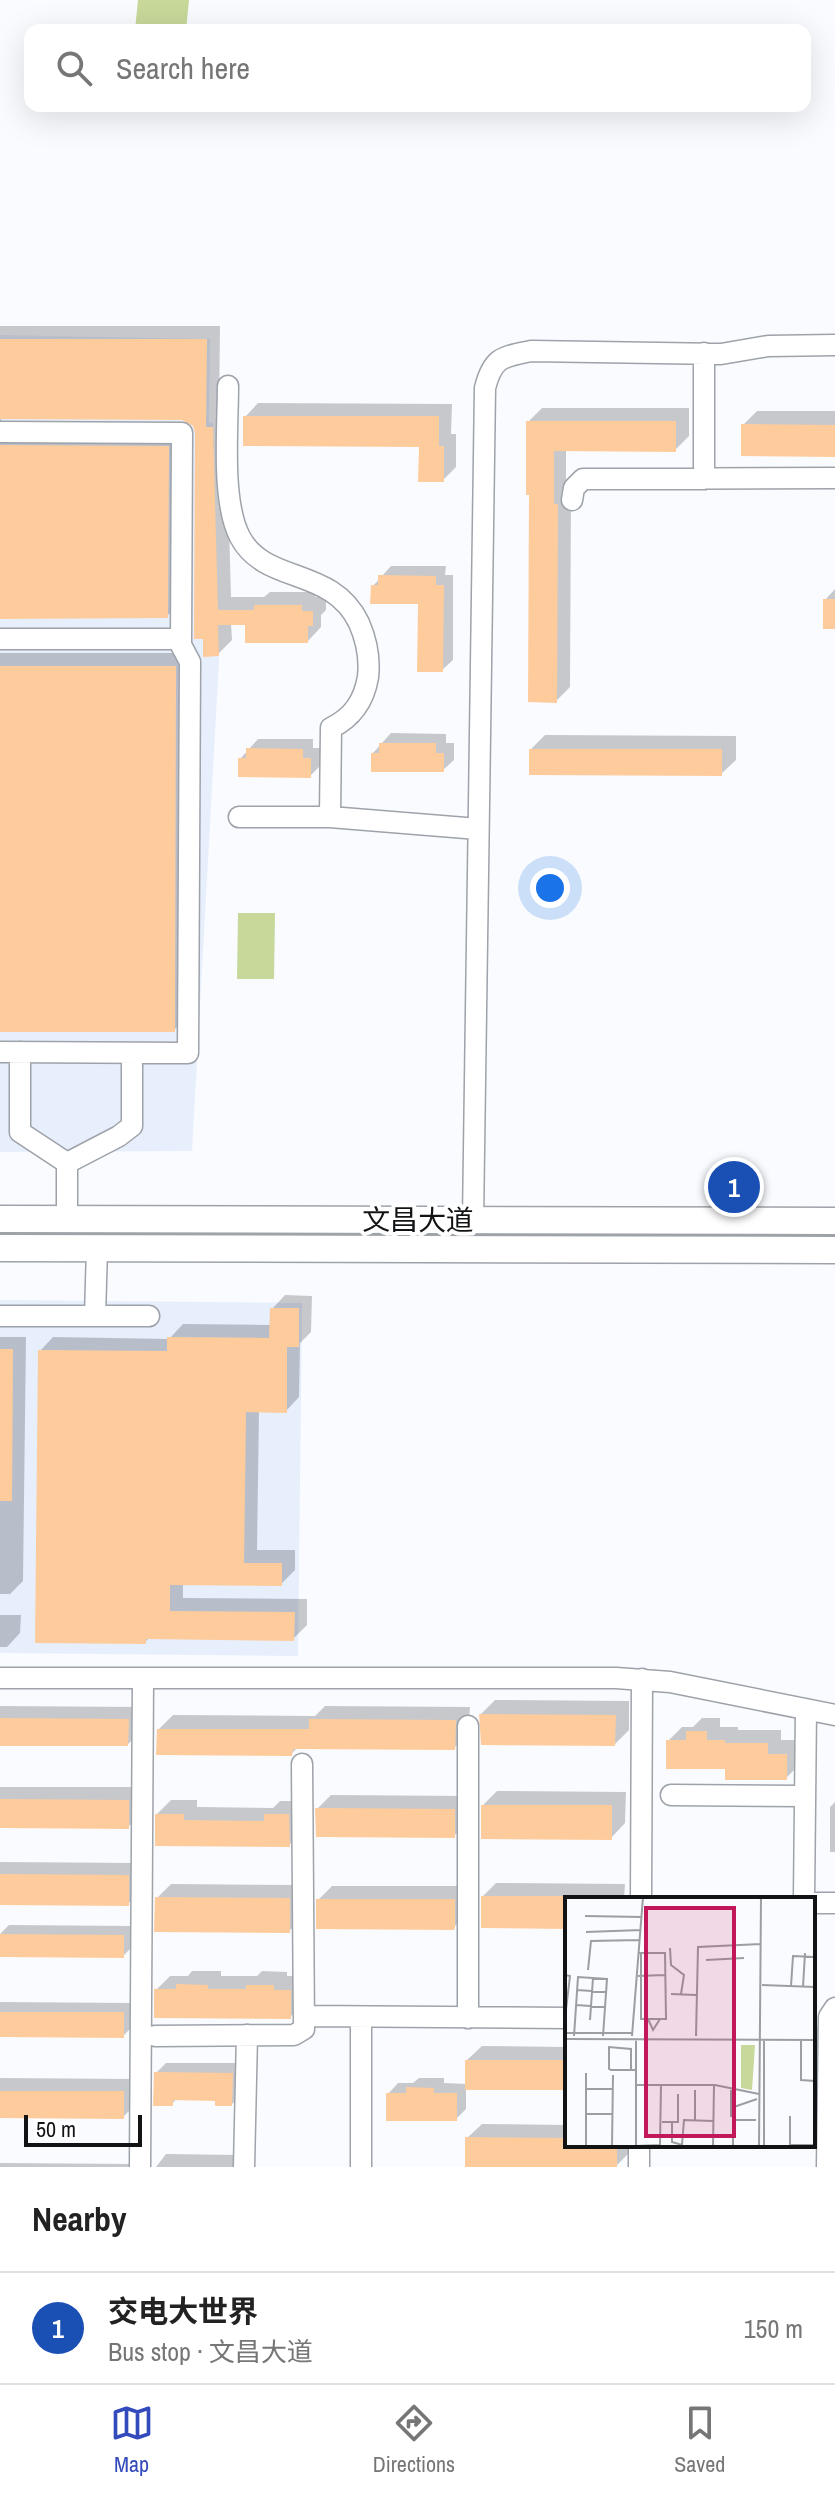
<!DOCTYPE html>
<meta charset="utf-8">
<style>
:root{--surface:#fff;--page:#f6f6f6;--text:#222;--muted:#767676;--line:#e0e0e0;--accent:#334abc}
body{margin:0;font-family:"Archivo Narrow","Noto Sans SC",sans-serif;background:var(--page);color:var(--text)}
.scale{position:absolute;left:24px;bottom:20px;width:118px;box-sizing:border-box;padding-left:8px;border:4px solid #111315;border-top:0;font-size:22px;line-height:28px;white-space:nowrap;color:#111315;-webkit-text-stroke:6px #fff;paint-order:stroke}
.you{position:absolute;left:550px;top:888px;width:28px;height:28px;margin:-20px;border:6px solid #fff;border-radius:50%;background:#1a73e8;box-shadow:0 0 0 12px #1a73e833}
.badge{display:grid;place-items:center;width:52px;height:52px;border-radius:50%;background:var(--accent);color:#fff;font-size:26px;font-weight:700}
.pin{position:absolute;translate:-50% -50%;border:4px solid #fff;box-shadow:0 2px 8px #0006}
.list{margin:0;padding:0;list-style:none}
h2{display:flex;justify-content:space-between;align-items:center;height:104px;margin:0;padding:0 32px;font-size:34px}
h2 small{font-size:26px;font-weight:400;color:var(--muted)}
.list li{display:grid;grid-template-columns:52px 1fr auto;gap:24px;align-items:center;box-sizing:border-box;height:112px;padding:0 32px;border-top:2px solid var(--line)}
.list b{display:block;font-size:30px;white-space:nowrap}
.list p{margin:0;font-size:26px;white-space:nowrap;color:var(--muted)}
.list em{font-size:26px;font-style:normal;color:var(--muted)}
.icon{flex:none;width:44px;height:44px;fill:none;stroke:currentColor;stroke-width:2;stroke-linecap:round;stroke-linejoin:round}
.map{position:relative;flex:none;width:835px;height:2167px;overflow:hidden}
.search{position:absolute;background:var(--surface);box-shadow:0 8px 32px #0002;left:24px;right:24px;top:24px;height:88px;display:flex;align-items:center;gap:20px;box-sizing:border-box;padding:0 28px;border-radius:16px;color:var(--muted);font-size:30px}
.sheet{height:216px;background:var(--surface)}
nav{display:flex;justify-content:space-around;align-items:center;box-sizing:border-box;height:112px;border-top:2px solid var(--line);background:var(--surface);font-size:22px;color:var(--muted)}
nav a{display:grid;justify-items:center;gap:4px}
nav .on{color:var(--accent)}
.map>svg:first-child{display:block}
.built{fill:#e7eefc}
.green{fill:#c7d89a}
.shadow{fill:#0003}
.building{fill:#fecc9c}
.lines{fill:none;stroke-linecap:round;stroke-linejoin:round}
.minor-casing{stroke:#9ea2a9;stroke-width:23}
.major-casing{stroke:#9ea2a9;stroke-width:29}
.minor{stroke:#fff;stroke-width:20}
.major{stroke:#fff;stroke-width:26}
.labels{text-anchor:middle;stroke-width:8;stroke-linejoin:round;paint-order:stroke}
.street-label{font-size:28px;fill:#111315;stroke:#fff}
.inset-road{fill:none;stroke:#9c9ea1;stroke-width:2}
.view{fill:#c2185b;fill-opacity:0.15;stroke:#c2185b;stroke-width:4}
.inset-edge{fill:none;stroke:#111315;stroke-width:4}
</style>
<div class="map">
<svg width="835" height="2167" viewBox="0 0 835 2167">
<rect width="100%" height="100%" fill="#f9fbfe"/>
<path class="built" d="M0 335 210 339 209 422 213 423V427L219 660 192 1151 0 1152Z
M0 1300 302 1303 298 1656 0 1653Z"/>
<path class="green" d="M138 0H189L186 30H135Z
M238 913H275L274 979H237Z"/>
<path class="shadow" d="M0 326H220L219 414H226L231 597H264L270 592H315V597H326V610L321 615V627L308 641 247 623H231L232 640 218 654 197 433 194 425 183 418 0 417 3 425 182 433 181 603 167 616 0 617Z
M258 403 452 404 451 434H456V467L443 480 421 445 245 417Z
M542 408H689V436L675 450 566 449V491H571L570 687 556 701 531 493 528 422Z
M757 411H835V455L743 425Z
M391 566H446L445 575H453V660L442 670 420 602 373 586Z
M835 589V627L825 600Z
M0 653H189L188 1016 174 1030H0Z
M391 733 446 734V743H454V760L443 770 373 753Z
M545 735 736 736V760L721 774 531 749Z
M258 739H313V748H321V765L310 776 240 759Z
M285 1295 312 1296 311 1332 300 1343 299 1397 286 1411H259L257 1550H295V1570L281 1584 183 1583V1598L307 1599V1625L293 1639 150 1637 145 1642 40 1351 53 1337 169 1339 183 1324 272 1325V1309Z
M0 1337H26L23 1581 10 1594H0Z
M0 1615H21L20 1633 7 1647H0Z
M495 1700 629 1701V1730L615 1744 481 1714Z
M0 1706 141 1707V1732L128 1744H0Z
M325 1706 470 1707 468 1734 454 1748 298 1747 291 1754 159 1729 173 1715 315 1716Z
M702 1718H720V1727H738V1730H781V1740H800V1764L786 1778 727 1767 668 1741 682 1727H693Z
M0 1787H141V1814L128 1827 0 1826Z
M497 1791 626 1792 625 1823 611 1838 483 1805Z
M331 1795 468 1796V1822L454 1836 317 1809Z
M171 1800H197V1807L273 1808 280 1801H303V1831L289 1845 157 1814Z
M835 1802V1852H830V1807Z
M0 1862 141 1863V1891L128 1904 0 1903Z
M496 1883 625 1884 624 1899H567V1927L483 1896Z
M171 1884 303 1885 304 1917 289 1931 157 1898Z
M332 1886H468L467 1914 453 1928 318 1900Z
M9 1925 134 1926 133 1946 123 1956 0 1955V1934Z
M192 1971H221V1976H257L262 1971 287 1972V1976H304V2003L290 2017 156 1990 170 1976H188Z
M0 2002 134 2003V2025L123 2036 0 2035Z
M813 2027H829V2051L815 2065Z
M482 2046 567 2047V2088H466V2109L456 2119 388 2094 398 2083H413L419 2078H444V2083L467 2084V2060Z
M166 2063H243L242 2094 232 2104 217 2099 177 2098 172 2104 156 2073Z
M0 2078 136 2079V2104L123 2117 0 2116Z
M813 2109H828L827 2134 813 2148H665V2145H813Z
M482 2124 567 2125V2145H630V2152L616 2166 467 2138Z
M166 2154 241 2155 246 2167H156Z
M0 2163 135 2164V2167H0Z"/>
<path class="building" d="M0 339H207L206 427H213L218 610H254V605H302V611H313V626H308V643H245V625H218L219 656 203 657V639H194L195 433 193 426 182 420 0 419Z
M243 416H439V446H444V482H418L419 447 243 446Z
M526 421H676V452L554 451V504H558L557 703 528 702 529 495H526Z
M741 424 835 425V457L741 456Z
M0 445 169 446 168 618 0 619Z
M378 575 436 576V585H444L443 672H417L418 604H370L371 585H378Z
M823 599H835V629H823Z
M0 666H176L175 1032H0Z
M379 743H436V753H444V772H371V753H379Z
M246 748 303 749V758H311V778L238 777V758H246Z
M529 749H722V776L529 775Z
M270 1308H299V1347H287V1413L246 1412 244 1563H282V1586L170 1585V1611L295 1612 294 1641 146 1639V1644L35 1643 38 1350 167 1351V1337L269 1338Z
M0 1349H13L12 1501H0Z
M479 1714 616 1715 615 1746 481 1745Z
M0 1718 129 1719 128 1746H0Z
M309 1719 456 1720 455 1750 293 1749 292 1756 156 1755 157 1729H309Z
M686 1731H707V1740H725V1743H768V1754H787V1780H725V1769H666V1740H686Z
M0 1799 129 1800V1829L0 1828Z
M481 1805H612V1840L481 1839Z
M315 1808 455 1809V1838L316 1837Z
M155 1814H184V1820L264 1821V1814H289L290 1847 155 1846Z
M0 1874 129 1875V1906L0 1905Z
M481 1896H567V1929L481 1928Z
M155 1897 290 1898V1933L154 1932Z
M316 1899H455V1928L454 1930 316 1929Z
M0 1934 124 1935V1958L0 1957Z
M176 1984 208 1985V1989H246V1985H274V1990H291V2019L154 2018V1989H176Z
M0 2012H124V2038L0 2037Z
M465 2060H567V2090H465Z
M154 2072 233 2073 232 2106H215V2101L173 2100V2106H153Z
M406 2087 434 2088V2093H457V2121H386V2093H406Z
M0 2091H124V2119L0 2118Z
M465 2137 567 2138V2145H617V2167H465Z"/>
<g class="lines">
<defs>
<path id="minor" d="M228 386C228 428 221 501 240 537 265 585 332 566 359 623 366 639 370 659 368 677 364 701 353 717 331 728L330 817
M0 432 182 433 181 645 190 662 188 1053 0 1052
M704 479V353
M572 500 574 488 583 479 835 478
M0 639H181
M239 817H330L478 829
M20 1052V1132L67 1163 119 1136 132 1126V1053
M67 1163V1220
M473 1220 485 388C493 357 502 357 531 351L721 354 768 346 835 345
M0 1316H149
M95 1316 97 1248
M0 1678H616L670 1682 835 1715
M671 1795 805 1796
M641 1899 642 1679
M804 1899 806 1709
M813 1903H835
M304 2016 567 2018
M361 2017V2167
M468 2018V1726
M155 2036 294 2035 304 2029 302 1764
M140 2167 143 1678
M244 2167 247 2035
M639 2167V2145
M827 2167 829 2017 835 2008"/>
<path id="major" d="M0 1219 835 1221
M0 1248 835 1250"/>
</defs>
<use href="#minor" class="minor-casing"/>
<use href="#major" class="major-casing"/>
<use href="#minor" class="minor"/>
<use href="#major" class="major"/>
</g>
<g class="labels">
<g class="street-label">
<text x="418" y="1230">文昌大道</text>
</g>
</g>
<g transform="translate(565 1897)">
<rect width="250" height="250" fill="#f9fbfe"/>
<path d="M176 148H190L187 193 176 191Z" fill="#c7d89a"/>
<path class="inset-road" d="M53 0 78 1M20 19 77 20M21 35 76 33M105 51 106 68 119 78 116 97M74 56H100L101 122H76V56M141 63 179 61M23 73 26 44 75 43M0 78 5 79 0 121M73 79 100 78M197 88 250 90M226 89 228 59 250 60M238 90 240 56M12 93 41 95M106 97 131 98M11 108 40 110M83 122 88 133 95 122M25 123 28 81M0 136H67M9 139 13 80 42 82 38 139M67 139 78 0M131 139 133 50 196 47M0 142 250 143M236 143V183L250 184M66 173V152L44 150V172L46 173H71M71 188H150L194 197M21 192H48M166 211 192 202M21 217H47M166 220V191M118 223 148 224M130 224V193M97 225H113V197M107 225V245L117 248 119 223M225 248H250M71 249 95 248 96 188M21 250V176M47 250 48 178M71 250V142M148 250 149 188M168 250V223H191M194 250 196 0M199 250V143M225 250V219"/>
<path class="view" d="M81 11H169V239H81Z"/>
<rect width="250" height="250" class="inset-edge"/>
</g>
</svg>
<div class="scale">50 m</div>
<div class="you"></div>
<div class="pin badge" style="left:734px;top:1187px;background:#1a4fb4">1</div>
<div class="search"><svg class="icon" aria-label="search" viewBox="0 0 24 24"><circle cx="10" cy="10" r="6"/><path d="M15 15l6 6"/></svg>Search here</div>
</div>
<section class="sheet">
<h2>Nearby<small></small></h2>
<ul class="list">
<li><span class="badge" style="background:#1a4fb4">1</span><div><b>交电大世界</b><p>Bus stop · 文昌大道</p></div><em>150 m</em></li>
</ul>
</section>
<nav>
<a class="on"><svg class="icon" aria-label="map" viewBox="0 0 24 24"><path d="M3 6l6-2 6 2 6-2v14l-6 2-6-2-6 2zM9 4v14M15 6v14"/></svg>Map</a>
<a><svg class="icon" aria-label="directions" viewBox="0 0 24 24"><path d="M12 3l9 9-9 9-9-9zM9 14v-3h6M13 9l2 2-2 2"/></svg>Directions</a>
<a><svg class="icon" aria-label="saved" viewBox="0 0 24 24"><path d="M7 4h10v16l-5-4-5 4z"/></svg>Saved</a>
</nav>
